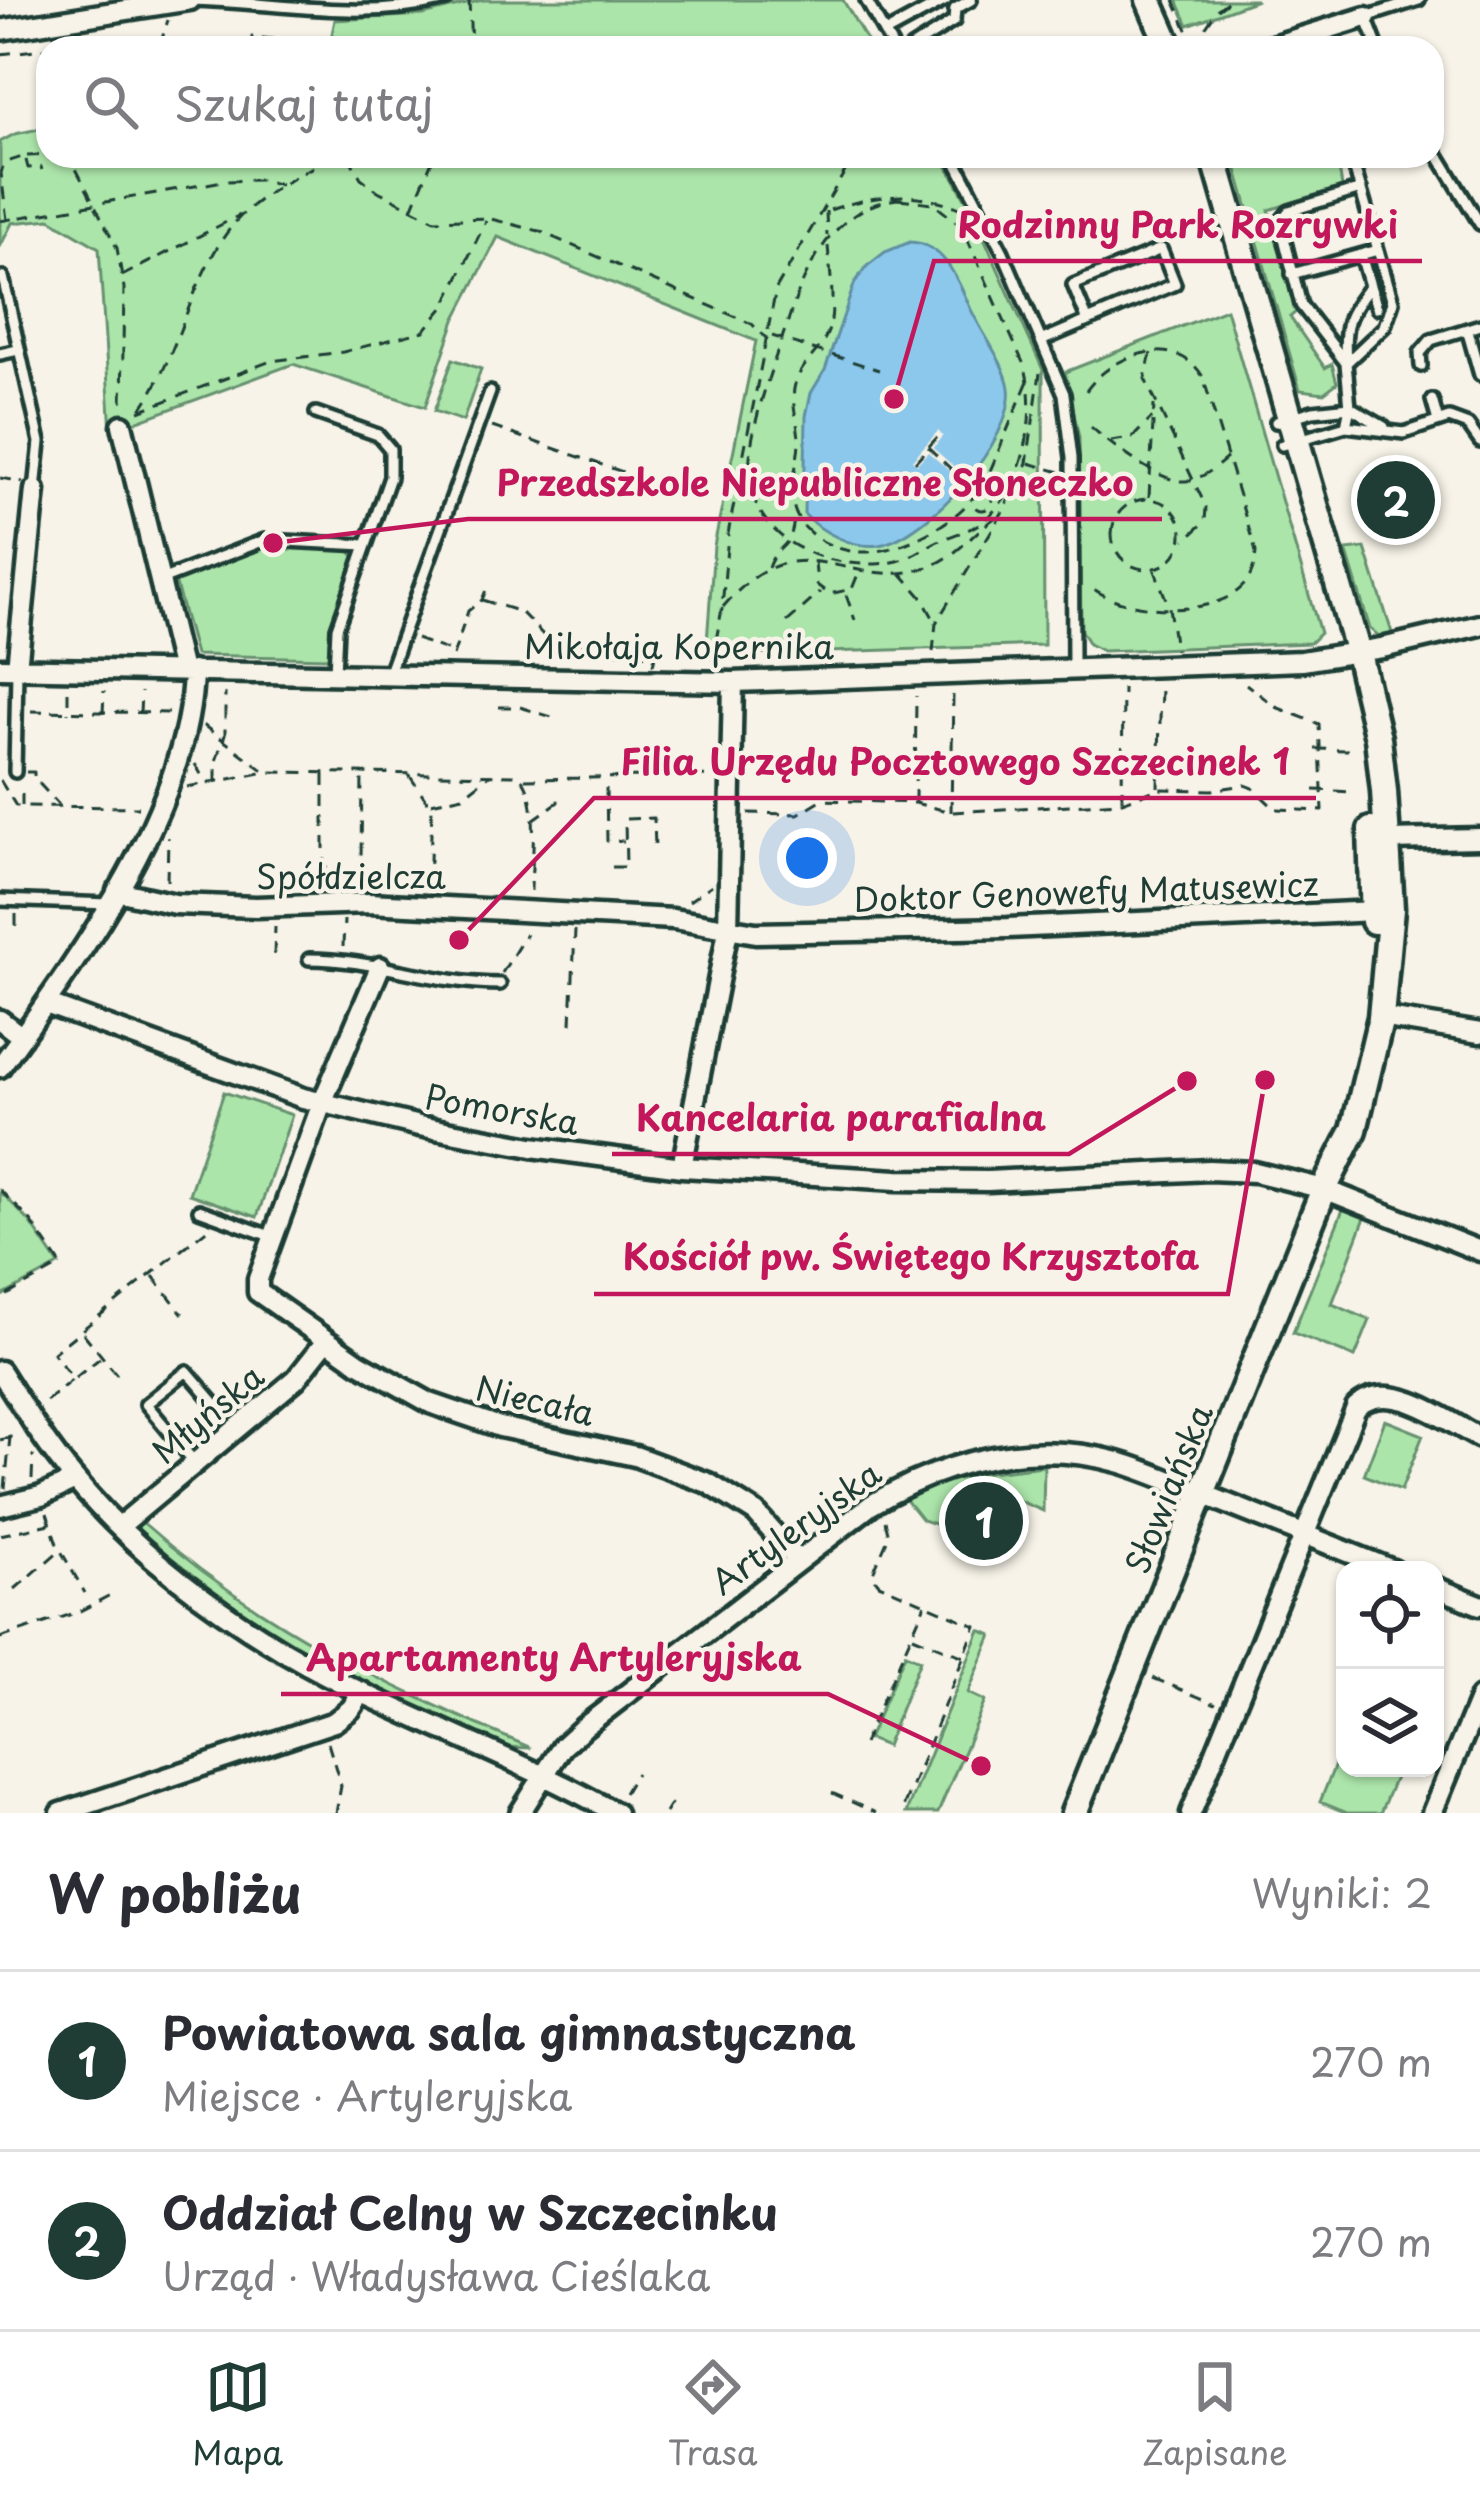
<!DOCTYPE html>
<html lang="pl">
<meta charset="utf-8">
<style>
:root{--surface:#fff;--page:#f2f2f3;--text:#2b2b33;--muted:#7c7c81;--line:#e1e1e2;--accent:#1f3d34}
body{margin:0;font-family:"Playpen Sans",sans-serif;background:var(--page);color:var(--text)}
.controls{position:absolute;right:36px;bottom:36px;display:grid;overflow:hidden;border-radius:24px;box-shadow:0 3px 9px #0004}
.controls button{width:108px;height:108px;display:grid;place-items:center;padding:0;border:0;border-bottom:3px solid var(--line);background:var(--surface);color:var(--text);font:60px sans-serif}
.you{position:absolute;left:807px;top:858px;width:42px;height:42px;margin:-30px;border:9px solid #fff;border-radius:50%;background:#1a73e8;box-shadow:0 0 0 18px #1a73e833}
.badge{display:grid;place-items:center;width:78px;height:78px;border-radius:50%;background:var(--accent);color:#fff;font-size:39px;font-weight:700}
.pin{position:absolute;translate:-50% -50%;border:6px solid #fff;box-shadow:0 3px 12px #0006}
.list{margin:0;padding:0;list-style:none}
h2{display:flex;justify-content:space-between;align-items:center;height:156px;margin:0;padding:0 48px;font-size:51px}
h2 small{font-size:39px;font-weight:400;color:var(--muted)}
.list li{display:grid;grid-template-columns:78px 1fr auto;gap:36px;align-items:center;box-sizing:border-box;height:180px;padding:0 48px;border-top:3px solid var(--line)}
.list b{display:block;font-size:45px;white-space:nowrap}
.list p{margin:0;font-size:39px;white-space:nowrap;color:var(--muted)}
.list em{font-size:39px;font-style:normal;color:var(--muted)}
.icon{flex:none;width:66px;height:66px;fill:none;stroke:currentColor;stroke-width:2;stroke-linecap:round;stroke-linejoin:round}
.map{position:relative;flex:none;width:1480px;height:1813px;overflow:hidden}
.search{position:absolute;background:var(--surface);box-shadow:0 3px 9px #0004;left:36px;right:36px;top:36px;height:132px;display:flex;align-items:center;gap:30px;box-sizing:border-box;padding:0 42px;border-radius:36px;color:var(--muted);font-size:45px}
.sheet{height:516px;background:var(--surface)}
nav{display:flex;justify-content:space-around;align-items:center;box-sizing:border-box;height:168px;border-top:3px solid var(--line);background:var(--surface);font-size:33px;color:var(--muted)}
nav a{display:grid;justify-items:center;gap:6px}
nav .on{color:var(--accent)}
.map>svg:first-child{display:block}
.green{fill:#ace5aa;stroke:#66916f;stroke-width:3}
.water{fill:#8cc8ec;stroke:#6090a2;stroke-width:3}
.pier{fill:#f7f3e8}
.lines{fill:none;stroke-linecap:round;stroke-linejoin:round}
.lane-casing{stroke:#1f3d34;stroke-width:18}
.street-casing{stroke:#1f3d34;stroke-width:27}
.secondary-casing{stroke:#1f3d34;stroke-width:33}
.path{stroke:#1f3d34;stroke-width:3;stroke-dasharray:12 9;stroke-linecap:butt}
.lane{stroke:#f7f3e8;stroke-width:9}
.street{stroke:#f7f3e8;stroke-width:18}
.secondary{stroke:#f7f3e8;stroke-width:24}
.labels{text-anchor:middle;stroke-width:9;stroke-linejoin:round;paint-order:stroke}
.street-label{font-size:33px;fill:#1f3d34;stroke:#f7f3e8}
.leader{fill:none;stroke:#c2185b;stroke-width:4.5}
.callout-dot{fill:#c2185b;stroke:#f7f3e8;stroke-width:4.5}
.callout-label{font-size:36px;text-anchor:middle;font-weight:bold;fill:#c2185b;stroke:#f7f3e8;stroke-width:9;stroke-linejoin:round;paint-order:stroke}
</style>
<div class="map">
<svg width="1480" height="1813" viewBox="0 0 1480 1813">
<rect width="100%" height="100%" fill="#f7f3e8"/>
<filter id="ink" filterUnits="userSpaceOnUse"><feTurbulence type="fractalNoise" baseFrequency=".00833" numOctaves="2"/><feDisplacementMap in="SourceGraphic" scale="24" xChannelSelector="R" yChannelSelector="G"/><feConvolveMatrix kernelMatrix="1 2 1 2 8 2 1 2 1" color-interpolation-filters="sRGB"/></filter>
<g filter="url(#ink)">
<path class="green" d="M482 0H843L871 48H329L335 20 423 15Z
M1177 0H1257L1188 25Z
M48 127V156H942L973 213 1043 370 1044 645 706 656 714 546 756 341 498 237 455 320 425 407 293 364 111 431 99 248 50 219 12 223 0 247V142L15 134Z
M1233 156H1337L1342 187 1269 210 1296 312 1290 317 1325 368 1332 364 1337 383 1324 393 1300 390Z
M1226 309 1320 633 1310 643 1103 651 1089 644 1081 631 1079 438 1065 372Z
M453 359 481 369 463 421 434 411Z
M263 544 344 545 354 556 330 626 328 658 195 655 175 581Z
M1365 548 1393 636H1379L1370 629 1346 550Z
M224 1092 292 1115 257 1217 189 1194Z
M0 1191 30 1222 59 1265 0 1297Z
M1344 1207 1366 1215 1332 1304 1370 1320 1355 1357 1293 1333Z
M1385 1420 1423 1435 1401 1490 1364 1475Z
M1044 1466 1043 1511 972 1481 971 1474Z
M969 1476 950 1529 922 1520 906 1500 938 1484Z
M140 1520C261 1628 384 1684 531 1748L507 1747C446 1718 381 1692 321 1659 255 1623 194 1579 138 1529Z
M980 1630 992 1635 968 1693 985 1701 938 1813H906Z
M905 1654 920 1660 886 1746 868 1739Z
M1345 1740V1768H1399L1380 1813H1347L1320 1802Z"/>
<path class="water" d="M910 242C943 243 957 278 969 305 979 329 1006 364 1009 388 1016 439 927 537 879 545 853 549 821 532 804 514L806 416 811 393 825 370 855 282 867 266 885 252Z"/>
<path class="pier" d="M938 431 943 436 933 448 961 473 967 481 965 484 928 452 917 464 912 460Z"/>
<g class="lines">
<defs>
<path id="lane" d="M190 0C277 2 360 22 447 0
M866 0 893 48
M885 33 946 0
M911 48 954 21 955 9 971 0
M1378 48 1366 17 1419 0
M1432 145 1480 224
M953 156 1003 252 1064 394 1072 458 1073 668
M1292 274 1378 250
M3 277 40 442 35 490
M1370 286 1377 308
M1467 329 1480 375
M1043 340 1175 284 1161 249 1073 285 1088 321
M0 354 18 350
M1346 363 1301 305 1280 222 1289 211 1361 189
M1346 363C1343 323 1347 317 1370 286L1361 255
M1421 366 1420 353 1431 340 1480 325
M1432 400 1438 421
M316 413 378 435 390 449V477L337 628 335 673
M1276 422 1313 411 1350 407 1384 427
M1346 426 1350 407 1346 363 1385 326 1393 302 1351 156
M1282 445 1346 426 1404 433 1449 418 1468 425 1480 442
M161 580 265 540 366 545
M388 675 490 392
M15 772 17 670
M0 900 109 904
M309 959C374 959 435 984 500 984
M199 1210 273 1237
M182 1447 223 1413 187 1371 146 1404 196 1464"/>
<path id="street" d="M0 30 190 0
M1266 48 1366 17
M122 425 182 671
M0 668 733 682 1302 661 1382 648 1480 625
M17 668 35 490
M1388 840 1480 838
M117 891 175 904 256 907 369 903 673 919 756 933 1008 928 1375 911
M380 967 322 1103 258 1279V1292L359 1363 430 1403 500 1427 635 1456 708 1483 756 1513 798 1561
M46 1004 303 1098 419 1126 532 1147 682 1167 897 1180 988 1181 1209 1170 1255 1172 1324 1189 1480 1251
M1381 1017 1480 1033
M0 1020 22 1037
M0 1067C78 959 190 808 193 671
M682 1167 728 930 733 682
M0 1371C23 1407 45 1444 73 1477 130 1547 208 1606 285 1652 391 1714 509 1753 616 1813
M0 1506 41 1496 75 1480
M120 1526 296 1379 326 1341
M1435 1587 1480 1605
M61 1813 334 1722 351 1709 362 1692
M520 1813 562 1747 584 1727 871 1505C947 1460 1030 1438 1118 1462 1150 1471 1181 1486 1213 1498 1273 1522 1333 1546 1393 1570
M1191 1813 1356 1408C1389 1376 1446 1421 1480 1438
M1432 1813 1480 1697"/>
<path id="secondary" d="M1149 0 1170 48
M1371 830 1374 921
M1074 1813 1324 1189 1354 1130 1381 1017 1391 909 1384 791 1378 738 1358 653 1214 156"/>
</defs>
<use href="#lane" class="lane-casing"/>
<use href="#street" class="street-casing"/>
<use href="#secondary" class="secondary-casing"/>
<path class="path" d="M469 0 471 48
M1174 0 1195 48
M1194 44 1218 9 1230 0
M160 45 168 20
M251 48 252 37 329 44 330 48
M858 48 871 41
M0 54 106 42 117 35 164 48
M27 156 48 155
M62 156 71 159 117 248 124 288 122 406
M348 156 361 178 378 191 435 220 487 218 539 231 752 324 768 340
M898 199 933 203 962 227 1025 367C1038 417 1024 496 977 525 964 533 948 536 934 543 921 550 907 560 893 562 835 572 757 546 750 480 745 433 776 358 791 312 809 260 838 206 898 199Z
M412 209 434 156
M830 210C877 194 917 189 964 210
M826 211 827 236
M7 220 1 173 4 163 25 156 28 168 41 167 42 170
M0 221 223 181 262 180 281 185
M828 246C830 270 834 297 831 320 828 347 802 360 795 384 790 402 798 421 799 439 799 461 790 483 793 504 798 535 837 553 865 552 900 552 949 526 971 500
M122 276 240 215
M772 336 879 370
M1151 353 1145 379 1206 507 1205 522 1185 540
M1086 391C1111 354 1177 332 1203 377L1256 552C1255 564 1252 578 1242 587 1211 619 1118 614 1088 584
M141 409C182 351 191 270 239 218 265 191 300 175 332 156
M139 411 271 361 343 352 424 331 444 307 486 221
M492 427 649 481
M1091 427C1110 444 1160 483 1185 481 1202 480 1216 467 1228 457
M1111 441 1132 438 1152 418
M928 447 974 491
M915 462 941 433
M1029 463 1060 472
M0 478 23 482
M972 500a10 10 0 1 1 20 0a10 10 0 1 1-20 0Z
M982 490 1028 381
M1149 497 1154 405
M1112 534a35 35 0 1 1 70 0a35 35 0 1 1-70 0Z
M815 562 817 585 829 594 852 589 860 569
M768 568C776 543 793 551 794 515
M1154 568 1169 607 1175 650
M901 573 921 596 936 623
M846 595 855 620
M482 600 521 612 550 642 560 645 579 642 620 653 655 656 653 665
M723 607C800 516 845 593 925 568 958 558 975 529 1002 513
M787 622 821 592
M416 639 452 652
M933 652 936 623 1002 513 1027 463 1040 373
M453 656 468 611 482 600 486 590
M712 661 722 609 728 534 776 289 854 156
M68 691V713
M499 707H520L558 719
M31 711 171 713
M103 714 104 691
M140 714 141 692
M203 725 266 772 517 775C542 790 531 862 531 891
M1315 749 1348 750
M195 764 205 781
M26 772H34V778L59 805
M324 774V866L341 878 357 870 361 860 362 773
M409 775 432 808 429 886
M525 779 713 776
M0 780 16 806 139 807
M216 781V761L225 735V693
M187 787 266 772
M1158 787 1161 687
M606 788 607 841H624
M1314 790 1354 792
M1122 800 1123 688
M915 802 916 696
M431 803 463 796 491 774
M22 806V786
M951 812 953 694
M748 813 798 814 821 800 915 803 951 812 1122 802 1158 789 1212 790 1245 785 1253 788 1275 809 1323 811 1319 724 1276 707 1246 684
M533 820 558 802V792
M612 867H626L625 819 654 818 655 849
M167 881 168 837
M689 901 712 885
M16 914V927
M343 947 344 920
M274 955 275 927
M502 973 526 934
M571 1024 575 930
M0 1190 31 1221 61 1265 0 1299
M153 1276 183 1314
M83 1333 122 1381
M75 1378 100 1358
M46 1401 73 1379 53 1353 210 1227
M0 1440 17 1435
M32 1479 33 1455
M5 1489 10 1437
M47 1513 57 1544 85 1593
M885 1521 889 1536 872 1575 879 1584 976 1626 901 1813
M0 1535 50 1524
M15 1589 59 1551
M913 1636 964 1657
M0 1638 78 1612 114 1593
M1153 1678 1216 1704
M328 1743 341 1786 336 1813
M863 1744 925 1604
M624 1793 636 1773
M832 1793 876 1813
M665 1813 675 1797"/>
<use href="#lane" class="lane"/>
<use href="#street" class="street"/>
<use href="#secondary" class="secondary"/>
</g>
</g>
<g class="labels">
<g class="street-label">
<text x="679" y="659">Mikołaja Kopernika</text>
<text x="351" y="889">Spółdzielcza</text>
<text transform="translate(1086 892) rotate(-2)" y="12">Doktor Genowefy Matusewicz</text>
<text transform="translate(502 1110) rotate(10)" y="12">Pomorska</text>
<text transform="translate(535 1401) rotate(13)" y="12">Niecała</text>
<text transform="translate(208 1414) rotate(-40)" y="12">Młyńska</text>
<text transform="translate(1169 1489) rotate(-68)" y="12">Słowiańska</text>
<text transform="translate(796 1528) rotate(-36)" y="12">Artyleryjska</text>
</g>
</g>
<path class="leader" d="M894 399L934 261H1422M273 543L468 519H1162M459 940L594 798H1316M1187 1081L1069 1154H612M1265 1080L1228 1294H594M981 1766L828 1694H281"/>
<g class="callout-dot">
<circle cx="894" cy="399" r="12"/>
<circle cx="273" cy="543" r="12"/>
<circle cx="459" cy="940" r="12"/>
<circle cx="1187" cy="1081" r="12"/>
<circle cx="1265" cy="1080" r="12"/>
<circle cx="981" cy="1766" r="12"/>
</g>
<g class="callout-label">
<text x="1178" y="238">Rodzinny Park Rozrywki</text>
<text x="815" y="496">Przedszkole Niepubliczne Słoneczko</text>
<text x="955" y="775">Filia Urzędu Pocztowego Szczecinek 1</text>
<text x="841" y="1131">Kancelaria parafialna</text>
<text x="911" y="1270">Kościół pw. Świętego Krzysztofa</text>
<text x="554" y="1671">Apartamenty Artyleryjska</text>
</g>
</svg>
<div class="controls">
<button><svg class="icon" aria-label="locate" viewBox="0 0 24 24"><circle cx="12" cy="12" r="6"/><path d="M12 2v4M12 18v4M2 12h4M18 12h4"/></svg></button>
<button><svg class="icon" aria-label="layers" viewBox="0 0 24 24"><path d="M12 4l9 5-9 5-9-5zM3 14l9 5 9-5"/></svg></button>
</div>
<div class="you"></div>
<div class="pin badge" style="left:984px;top:1521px">1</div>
<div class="pin badge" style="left:1396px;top:500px">2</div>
<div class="search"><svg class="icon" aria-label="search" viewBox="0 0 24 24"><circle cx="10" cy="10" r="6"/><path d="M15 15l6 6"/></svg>Szukaj tutaj</div>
</div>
<section class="sheet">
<h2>W pobliżu<small>Wyniki: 2</small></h2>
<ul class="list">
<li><span class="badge">1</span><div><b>Powiatowa sala gimnastyczna</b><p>Miejsce · Artyleryjska</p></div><em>270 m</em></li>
<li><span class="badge">2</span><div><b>Oddział Celny w Szczecinku</b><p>Urząd · Władysława Cieślaka</p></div><em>270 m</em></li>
</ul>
</section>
<nav>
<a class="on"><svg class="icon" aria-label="map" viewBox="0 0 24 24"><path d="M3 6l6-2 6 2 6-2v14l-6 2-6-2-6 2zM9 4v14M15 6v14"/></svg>Mapa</a>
<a><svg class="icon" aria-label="directions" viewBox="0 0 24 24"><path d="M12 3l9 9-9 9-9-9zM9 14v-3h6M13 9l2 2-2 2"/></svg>Trasa</a>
<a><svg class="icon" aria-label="saved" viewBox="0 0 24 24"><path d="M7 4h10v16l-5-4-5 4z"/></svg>Zapisane</a>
</nav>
